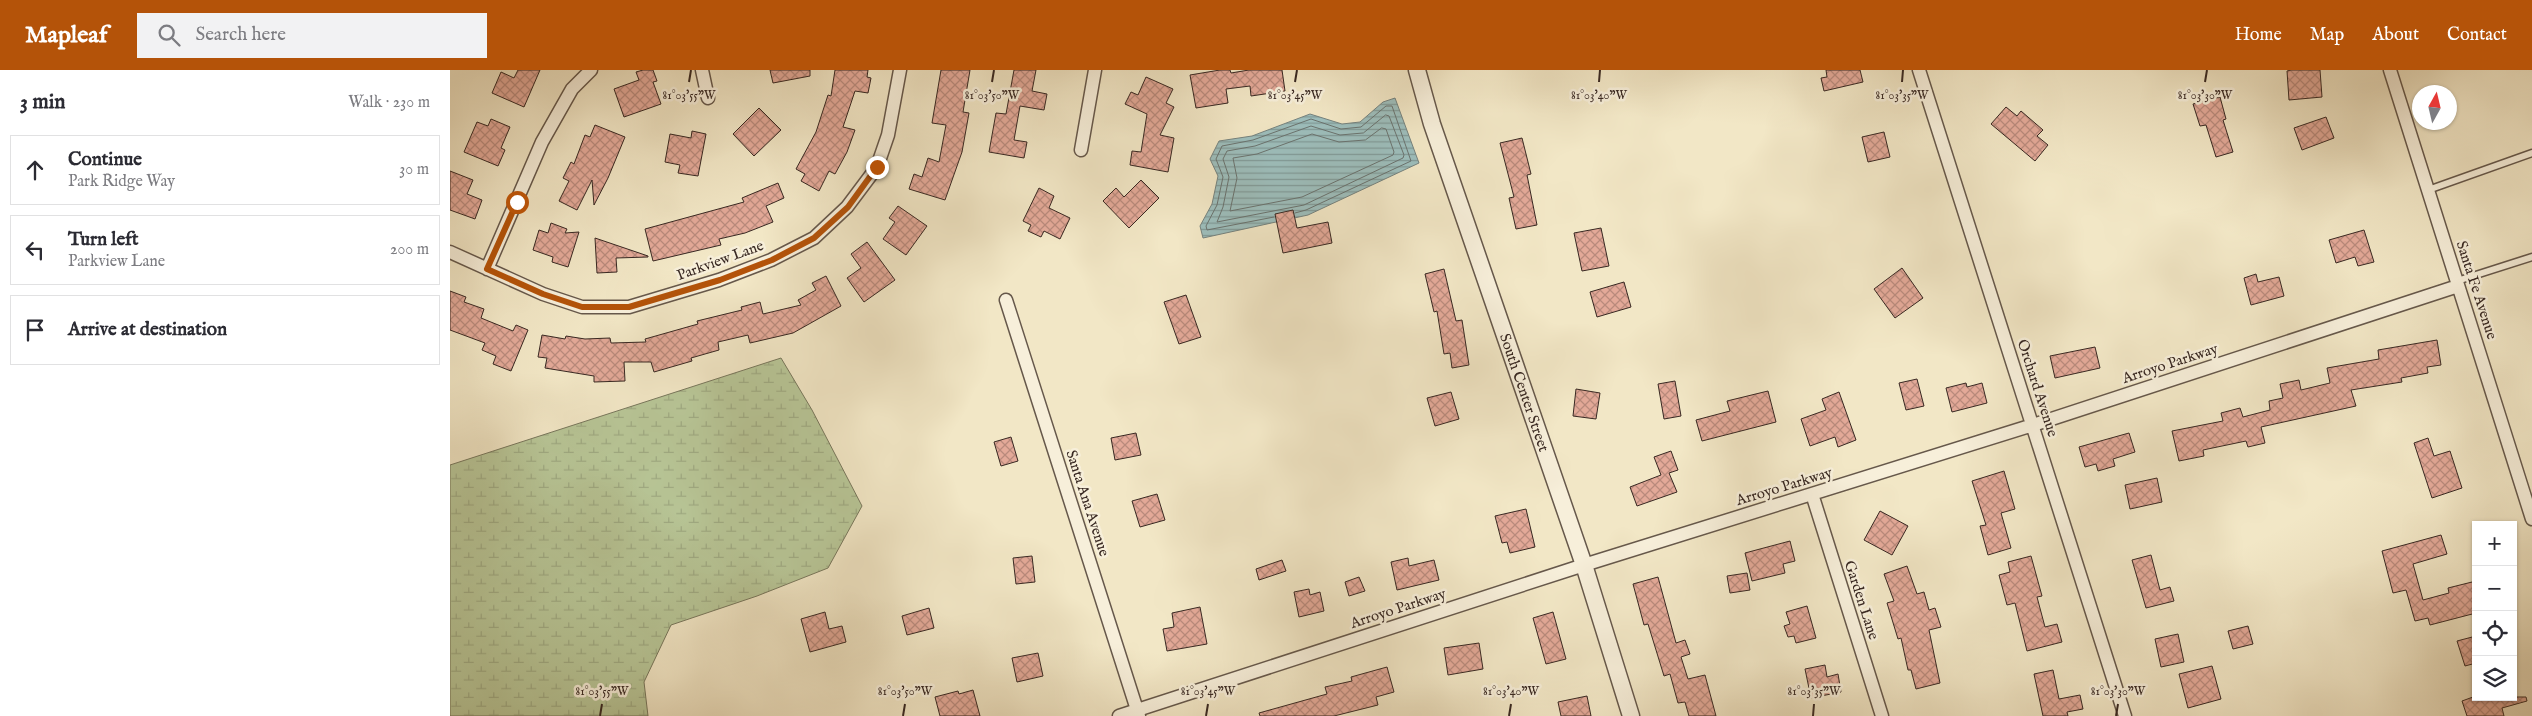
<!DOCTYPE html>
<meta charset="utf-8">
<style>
:root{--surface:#fff;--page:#f2f2f3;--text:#2b2b33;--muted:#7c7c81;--line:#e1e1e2;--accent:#b45309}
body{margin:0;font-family:"IM FELL English",serif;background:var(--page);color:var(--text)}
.controls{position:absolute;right:15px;bottom:15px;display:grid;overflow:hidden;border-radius:0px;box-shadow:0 1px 4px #0004}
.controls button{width:45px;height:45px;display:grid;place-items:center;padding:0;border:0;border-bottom:1px solid var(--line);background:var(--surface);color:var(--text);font:25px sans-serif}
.compass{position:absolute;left:1962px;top:15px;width:45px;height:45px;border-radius:50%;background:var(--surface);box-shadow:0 1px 4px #0004;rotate:8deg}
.stop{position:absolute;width:15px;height:15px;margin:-11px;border:4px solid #b45309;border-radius:50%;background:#fff}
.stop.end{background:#b45309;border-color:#fff;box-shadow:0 1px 5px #0008}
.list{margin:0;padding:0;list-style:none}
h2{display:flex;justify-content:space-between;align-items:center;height:65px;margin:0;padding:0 20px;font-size:21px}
h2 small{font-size:16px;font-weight:400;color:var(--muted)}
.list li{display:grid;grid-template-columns:32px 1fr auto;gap:15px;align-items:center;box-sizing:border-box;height:70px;margin:0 10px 10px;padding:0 10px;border:1px solid var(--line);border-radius:0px}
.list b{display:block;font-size:19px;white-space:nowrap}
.list p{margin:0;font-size:16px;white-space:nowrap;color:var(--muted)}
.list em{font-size:16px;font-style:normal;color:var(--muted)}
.icon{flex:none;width:28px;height:28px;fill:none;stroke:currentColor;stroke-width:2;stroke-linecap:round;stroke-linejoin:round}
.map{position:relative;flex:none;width:2082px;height:646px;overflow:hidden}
header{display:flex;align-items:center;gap:30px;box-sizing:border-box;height:70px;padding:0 25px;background:var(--accent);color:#fff}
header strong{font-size:24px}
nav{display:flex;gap:28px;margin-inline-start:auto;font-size:18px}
.search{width:350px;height:45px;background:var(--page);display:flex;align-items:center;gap:12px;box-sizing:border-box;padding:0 18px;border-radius:0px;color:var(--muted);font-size:19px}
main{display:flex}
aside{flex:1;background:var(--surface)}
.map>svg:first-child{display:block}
.wetland{fill:url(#wetland-marsh);stroke:#78775c}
.water{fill:url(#water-rules);stroke:#75827e}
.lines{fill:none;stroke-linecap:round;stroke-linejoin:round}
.shore{stroke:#6a736f;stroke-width:1}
.building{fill:url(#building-cross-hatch);stroke:#382822}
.service-casing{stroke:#66584b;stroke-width:9}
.minor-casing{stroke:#66584b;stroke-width:15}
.tertiary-casing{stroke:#66584b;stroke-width:19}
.service{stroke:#f7efda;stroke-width:6}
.minor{stroke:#f7efda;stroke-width:12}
.tertiary{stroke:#f7efda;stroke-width:16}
.route{stroke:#b45309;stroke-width:6}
.ticks{fill:none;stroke:#382822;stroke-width:2}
.labels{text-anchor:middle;stroke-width:5;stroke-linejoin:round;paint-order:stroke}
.street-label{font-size:15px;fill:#382822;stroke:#f7efda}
.ticks-label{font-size:12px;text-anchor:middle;fill:#382822;stroke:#f7efda;stroke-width:5;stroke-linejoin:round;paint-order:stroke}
</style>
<header>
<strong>Mapleaf</strong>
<div class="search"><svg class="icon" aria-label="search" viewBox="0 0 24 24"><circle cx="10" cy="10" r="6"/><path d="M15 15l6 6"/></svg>Search here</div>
<nav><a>Home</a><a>Map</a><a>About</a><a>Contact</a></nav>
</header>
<main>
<aside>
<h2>3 min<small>Walk · 230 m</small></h2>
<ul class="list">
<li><svg class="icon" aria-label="ahead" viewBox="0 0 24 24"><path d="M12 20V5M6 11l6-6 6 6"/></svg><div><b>Continue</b><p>Park Ridge Way</p></div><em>30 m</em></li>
<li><svg class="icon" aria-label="left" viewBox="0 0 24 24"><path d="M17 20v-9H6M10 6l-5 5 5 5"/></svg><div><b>Turn left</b><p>Parkview Lane</p></div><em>200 m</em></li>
<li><svg class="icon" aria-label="arrive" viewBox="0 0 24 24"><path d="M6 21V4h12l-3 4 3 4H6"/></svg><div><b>Arrive at destination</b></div></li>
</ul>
</aside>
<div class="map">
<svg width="2082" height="646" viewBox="0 0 2082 646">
<defs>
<pattern id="wetland-marsh" width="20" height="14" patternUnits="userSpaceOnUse" patternTransform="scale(1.25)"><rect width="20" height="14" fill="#b8c697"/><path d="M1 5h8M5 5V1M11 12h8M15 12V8" fill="none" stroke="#9faa82"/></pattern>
<pattern id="water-rules" width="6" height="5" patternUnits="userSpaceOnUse" patternTransform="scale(1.25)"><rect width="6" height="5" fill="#9dbebc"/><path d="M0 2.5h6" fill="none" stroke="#819a98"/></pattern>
<pattern id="building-cross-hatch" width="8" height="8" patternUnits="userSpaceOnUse" patternTransform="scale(1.25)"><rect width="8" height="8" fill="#e3a998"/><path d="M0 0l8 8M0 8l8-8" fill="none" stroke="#b98a7c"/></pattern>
</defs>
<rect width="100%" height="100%" fill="#f2e7c6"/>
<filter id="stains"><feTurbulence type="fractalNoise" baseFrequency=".004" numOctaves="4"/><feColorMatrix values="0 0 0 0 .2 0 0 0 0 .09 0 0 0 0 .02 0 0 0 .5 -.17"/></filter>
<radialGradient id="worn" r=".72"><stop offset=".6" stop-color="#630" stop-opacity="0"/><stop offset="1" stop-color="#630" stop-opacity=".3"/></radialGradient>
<path class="wetland" d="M331 288 362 340 412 436 378 498 307 526 221 555 194 612 198 646H0V395Z"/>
<path class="water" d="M945 28 969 93 858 145 753 168 750 156 762 134 768 106 760 89 769 71 802 66 860 44 892 54 910 52 933 32Z"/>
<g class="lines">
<path class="shore" d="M936 45 939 46 954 85 953 88 854 135 767 152 773 137 779 107 773 89 777 81 805 76 861 56 890 65 913 63Z
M932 58 936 59 944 82 943 85 852 127 780 141 787 108 783 88 807 84 862 64 889 72 915 70Z
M824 147 757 160 756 156 767 135 773 107 766 89 772 76 803 70 861 49 891 59 911 57 936 36H942L961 91 856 140 845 143"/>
</g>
<path class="building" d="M68 0H90L74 37 42 23 51 2 64 8Z
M193 0H203L207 11 203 12 211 34 174 47 164 19 189 10 186 2Z
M320 0H360V6L323 13Z
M385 0H418L417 7 421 8 418 23 405 21 393 57 405 60 397 82 385 104 379 101 369 121 351 111 355 104 346 99 366 62 378 25 381 26Z
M491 0H520L513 42 519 43 512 82 495 130 459 119 464 104 472 107 478 88 489 92 496 55 482 53Z
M564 0H586L582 21 597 24 594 40 570 36 564 70 577 72 574 88 539 82 546 43 556 44Z
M770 0H780L781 3 799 0H832L835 21 801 26 800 16 776 19 778 33 746 38 740 5Z
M1376 0H1410L1413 12 1374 21 1371 8 1377 7Z
M1841 0H1870L1872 27 1839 30 1837 1Z
M696 7 723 19 716 33 724 37 710 65 724 68 718 102 680 95 682 81 691 82 697 44 675 34 681 22 688 25Z
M1770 27 1776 49 1773 50 1783 82 1766 87 1756 55 1750 56 1743 34Z
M1556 37 1567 46 1571 41 1593 60 1587 66 1598 75 1585 91 1541 54Z
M309 38 331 60 304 86 283 64Z
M1876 47 1884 68 1852 80 1844 58Z
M41 49 60 57 51 78 55 80 48 96 14 82 27 52 38 56Z
M145 55 175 67 158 108 144 135 142 110 127 140 109 131 119 111 113 108 121 92 124 94 135 65 140 67Z
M242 61 256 64 248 106 228 103 230 95 215 92 220 64 241 68Z
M1434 62 1440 87 1418 92 1412 67Z
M1072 68 1081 104 1077 105 1087 155 1066 159 1059 128 1064 127 1050 73Z
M0 101 23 110 17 124 32 130 25 149 0 140Z
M691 110 709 128 679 158 653 131 666 118 674 127Z
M328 113 334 128 316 136 323 152 295 163 269 169 271 175 203 191 195 159 294 132 292 128Z
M589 118 604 126 599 138 620 148 610 169 594 161 591 167 578 161 581 155 573 151Z
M448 136 477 156 456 185 433 169 445 152 439 148Z
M843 140 847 158 878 152 882 173 833 183 825 144Z
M101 153 117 159 115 163 129 162 118 197 102 192 103 187 83 180 89 160 98 163Z
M1151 158 1159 196 1132 201 1124 163Z
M1914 160 1924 192 1908 196 1905 187 1886 193 1879 170Z
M145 168 198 186V187L166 188 167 202 147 203Z
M417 172 445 210 414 232 397 208 411 198 401 184Z
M1452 198 1473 228 1445 248 1424 219Z
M994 199 1006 251 1012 250 1019 295 1002 298 1000 283 994 284 987 241 984 242 975 204Z
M1806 204 1808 212 1829 207 1834 226 1801 235 1794 208Z
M376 206 391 236 343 263 300 273 298 265 268 272 269 280 241 288 242 291 204 302 201 292H174L175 311 144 312V306L95 298 97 288 88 287 92 265 115 269 116 266 135 269 160 268 161 273 196 272 195 269 248 254 247 251 292 240 291 237 310 232 313 244 351 235 348 230 366 220 362 213Z
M1174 212 1181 237 1147 247 1140 222Z
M0 221 16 227 14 232 34 239 31 248 63 261 66 255 78 260 61 301 43 294 46 286 32 280 35 273 0 260Z
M736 225 751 267 729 274 714 232Z
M1987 270 1991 295 1977 297 1978 303 1951 308 1952 312 1901 320 1906 336 1811 357 1815 373 1798 377 1796 371 1753 380 1754 386 1729 391 1722 361 1773 351 1771 343 1790 338 1793 347 1820 340 1819 331 1833 328 1830 314 1849 310 1851 320 1880 313 1877 298 1929 289 1928 280Z
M1645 277 1650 298 1605 308 1600 286Z
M1467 309 1474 336 1456 340 1449 313Z
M1225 311 1231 346 1214 349 1208 314Z
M1516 313 1517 317 1532 313 1537 333 1502 342 1496 318Z
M1126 319 1150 323 1146 349 1123 346Z
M1318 321 1326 352 1252 371 1246 350 1280 341 1277 331Z
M1001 322 1009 349 985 356 977 328Z
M1389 322 1406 370 1388 377 1385 367 1360 376 1351 349 1376 340 1372 329Z
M686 363 691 385 665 390 661 368Z
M1679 363 1685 382 1663 389 1665 396 1648 401 1646 394 1635 397 1629 377Z
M561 367 568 391 551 396 544 372Z
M1978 368 1984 386 2000 381 2012 418 1982 428 1964 373Z
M1221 381 1228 400 1219 403 1227 422 1187 436 1180 417 1211 405 1204 387Z
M1554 401 1565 439 1551 443 1561 478 1538 485 1530 456 1536 455 1522 411Z
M1707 408 1712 432 1680 439 1675 415Z
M707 424 715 450 690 457 682 431Z
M1076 439 1085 477 1060 483 1057 472 1052 473 1045 446Z
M1430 441 1458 456 1442 485 1414 470Z
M1991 465 1997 484 1963 494 1973 530 1999 523 1998 518 2026 511V543L1980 555 1978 548 1965 551 1956 520 1943 523 1932 481Z
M1340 471 1345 491 1333 494 1335 503 1302 511 1295 483Z
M1701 485 1710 520 1720 517 1724 531 1696 538 1682 490Z
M582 486 585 512 566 514 563 488Z
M1581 486 1592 526 1587 527 1595 557 1607 554 1612 572 1577 581 1565 533 1557 535 1549 505 1560 502 1558 492Z
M958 488 959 496 984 490 989 510 947 520 941 492Z
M832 490 836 501 809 510 806 499Z
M1457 496 1467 524 1474 522 1479 540 1485 538 1491 557 1479 560 1490 613 1466 619 1461 600H1458L1451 568 1448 569 1437 533 1444 531 1434 504Z
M1297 503 1300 520 1280 523 1277 506Z
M909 507 915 521 899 526 895 512Z
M1208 507 1226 573 1235 570 1240 584 1231 587 1238 609 1255 605 1266 646H1239L1235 632 1228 633 1220 604 1214 606 1198 554 1194 555 1183 514Z
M859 519 860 525 870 522 874 541 849 547 844 522Z
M1357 536 1366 568 1346 573 1344 566 1338 567 1334 556 1340 554 1336 542Z
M750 537 757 574 717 581 713 559 724 557 722 543Z
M479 538 484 558 457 565 452 546Z
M375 542 379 559 392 556 396 572 360 582 351 549Z
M1103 542 1116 589 1096 594 1083 548Z
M1798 556 1803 574 1783 579 1778 561Z
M1728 564 1734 592 1711 597 1705 569Z
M2026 566V593L2015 596 2007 571Z
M1029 573 1033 599 998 605 994 578Z
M588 583 593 606 567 612 562 588Z
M1375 595 1377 607 1388 604 1391 622 1361 628 1355 599Z
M1762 596 1771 629 1738 638 1729 604Z
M937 597 944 622 926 627 928 635 884 646H810L809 643 877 624 875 617 902 611 901 607Z
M1603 600 1609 629 1630 625 1633 639 1617 642 1618 646H1593L1584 604Z
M523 620 530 646H490L485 627 508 621 509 624Z
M1137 626 1141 646H1111L1108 632Z
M2023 627H2076L2077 631 2052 638 2054 646H2017L2012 631Z"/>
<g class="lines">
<defs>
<path id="service" d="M1978 120 2082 83
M2007 211 2082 187"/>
<path id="minor" d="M252 0 258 28
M1469 0 1675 646
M1940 0 2082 449
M631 80 645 0
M0 182 93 224 132 237H179L269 210 321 190 364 168 397 137 427 97 438 65 450 0
M37 199 92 72 122 19 141 0
M556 230 689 646
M1362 424 1432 646
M669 646 1134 495 1583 355 2008 216"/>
<g id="tertiary">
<path id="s1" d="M967 0 982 54 1134 495 1181 646"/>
</g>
</defs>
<use href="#service" class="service-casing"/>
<use href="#minor" class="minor-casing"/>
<use href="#tertiary" class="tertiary-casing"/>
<use href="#service" class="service"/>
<use href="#minor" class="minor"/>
<use href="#tertiary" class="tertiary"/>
</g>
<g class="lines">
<path class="route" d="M67 132 37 199 93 224 132 237H179L270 210 322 190 364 168 398 137 427 97"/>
</g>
<path class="ticks" d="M239 12 241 0M542 12 544 0M845 12 847 0M1149 12 1150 0M1452 12 1453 0M1755 12 1757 0M150 646 152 634M453 646 455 634M756 646 758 634M1059 646 1061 634M1363 646 1364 634M1666 646 1668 634"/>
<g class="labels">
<g class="street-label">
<text transform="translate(270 190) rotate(-20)" y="5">Parkview Lane</text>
<text transform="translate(2027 220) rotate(72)" y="5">Santa Fe Avenue</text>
<text transform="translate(1720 293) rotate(-18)" y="5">Arroyo Parkway</text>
<text transform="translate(1588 318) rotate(72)" y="5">Orchard Avenue</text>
<text dy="5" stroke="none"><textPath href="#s1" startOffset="340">South Center Street</textPath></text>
<text transform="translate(1334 416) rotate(-17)" y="5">Arroyo Parkway</text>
<text transform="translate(638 433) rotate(72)" y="5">Santa Ana Avenue</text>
<text transform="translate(1412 530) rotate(72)" y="5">Garden Lane</text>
<text transform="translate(948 538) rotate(-18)" y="5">Arroyo Parkway</text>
</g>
</g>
<g class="ticks-label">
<text x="239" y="29">81°03'55"W</text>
<text x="542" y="29">81°03'50"W</text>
<text x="845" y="29">81°03'45"W</text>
<text x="1149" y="29">81°03'40"W</text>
<text x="1452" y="29">81°03'35"W</text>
<text x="1755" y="29">81°03'30"W</text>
<text x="152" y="625">81°03'55"W</text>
<text x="455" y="625">81°03'50"W</text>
<text x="758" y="625">81°03'45"W</text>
<text x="1061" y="625">81°03'40"W</text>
<text x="1364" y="625">81°03'35"W</text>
<text x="1668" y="625">81°03'30"W</text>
</g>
<rect width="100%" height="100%" filter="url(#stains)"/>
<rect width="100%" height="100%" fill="url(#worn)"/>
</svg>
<div class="controls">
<button>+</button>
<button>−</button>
<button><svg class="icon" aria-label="locate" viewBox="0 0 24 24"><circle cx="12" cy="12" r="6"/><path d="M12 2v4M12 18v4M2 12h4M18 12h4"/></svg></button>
<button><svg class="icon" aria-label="layers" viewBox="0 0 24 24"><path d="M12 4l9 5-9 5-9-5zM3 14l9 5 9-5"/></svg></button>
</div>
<svg class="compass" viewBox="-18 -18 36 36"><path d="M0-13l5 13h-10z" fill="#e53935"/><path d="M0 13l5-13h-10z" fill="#7c7c81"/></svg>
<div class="stop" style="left:67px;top:132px"></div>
<div class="stop end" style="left:427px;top:97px"></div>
</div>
</main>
